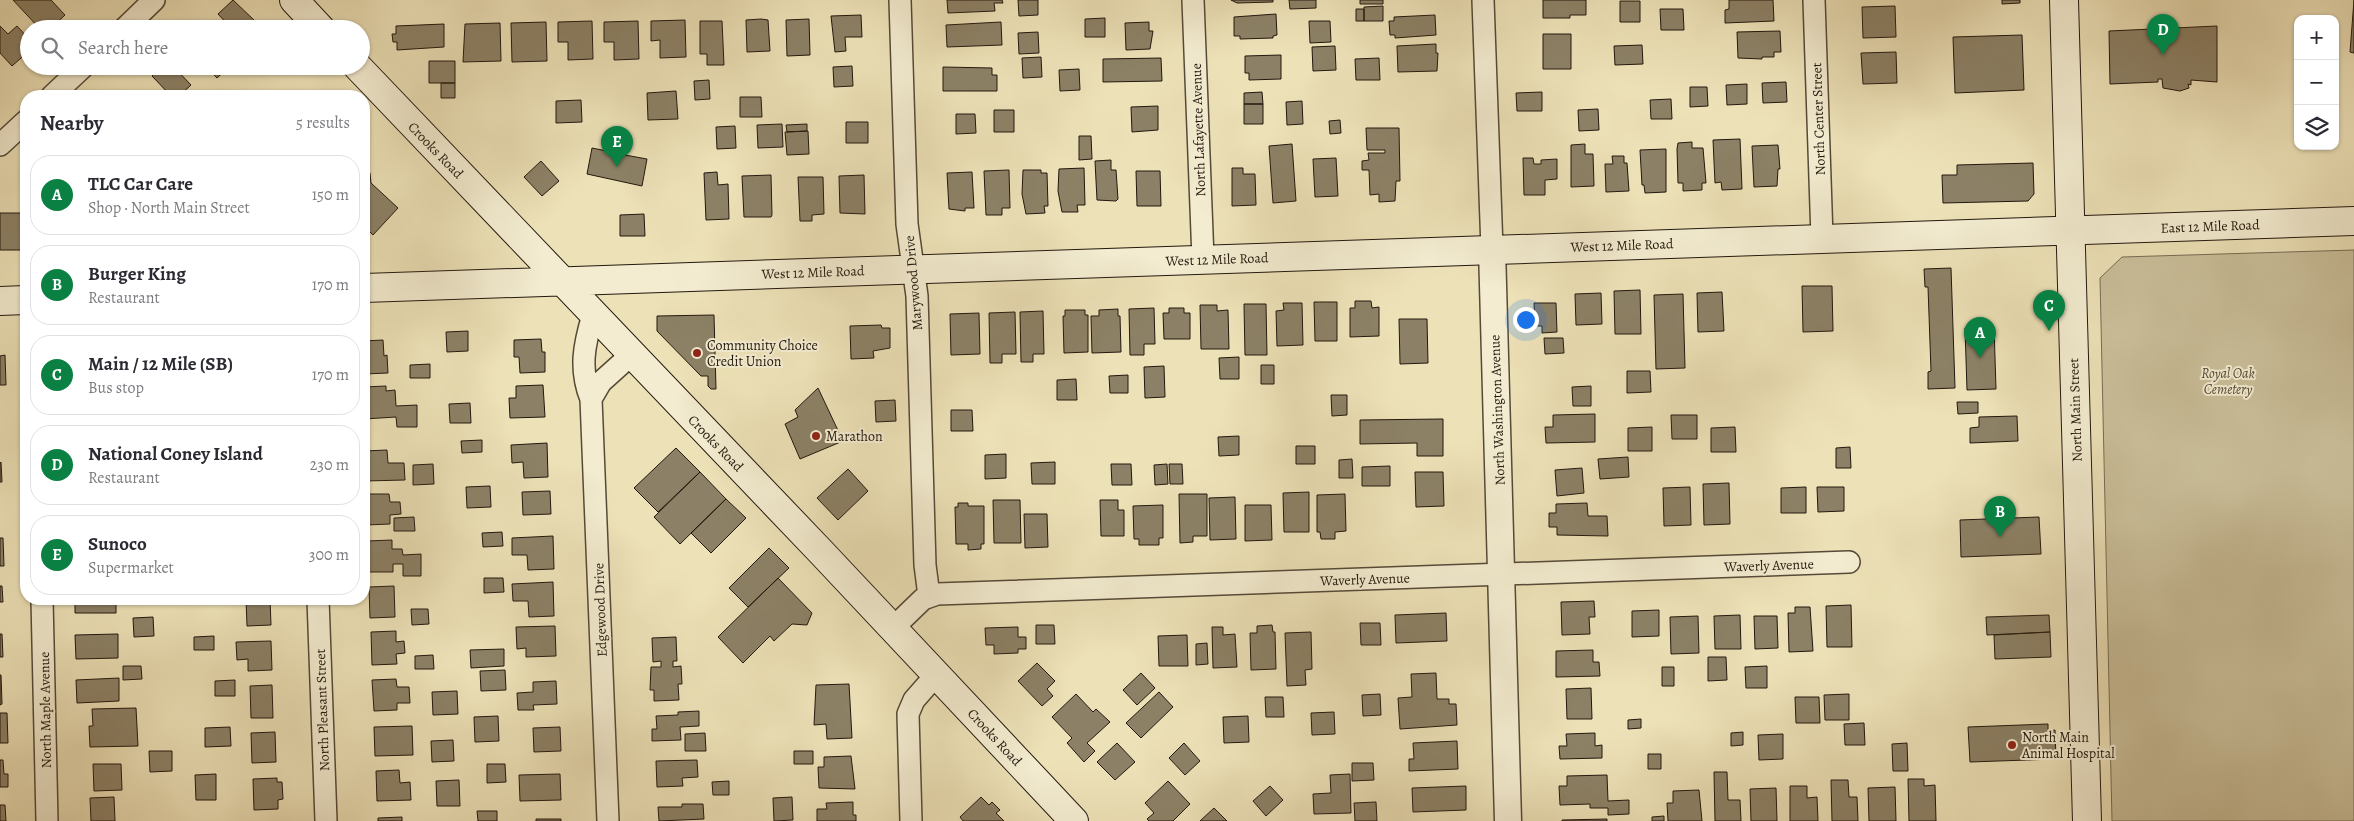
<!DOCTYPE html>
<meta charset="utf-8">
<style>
:root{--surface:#fff;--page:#f2f2f3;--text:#2b2b33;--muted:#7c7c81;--line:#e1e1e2;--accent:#0b8043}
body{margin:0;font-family:Alegreya,serif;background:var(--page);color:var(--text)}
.controls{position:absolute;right:15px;top:15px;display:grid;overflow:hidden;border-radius:10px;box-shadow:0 1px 4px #0004}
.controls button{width:45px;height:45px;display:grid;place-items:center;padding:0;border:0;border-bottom:1px solid var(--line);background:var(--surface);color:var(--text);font:25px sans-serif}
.you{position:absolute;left:1525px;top:319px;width:18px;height:18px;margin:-12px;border:4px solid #fff;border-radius:50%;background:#1a73e8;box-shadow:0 0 0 8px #1a73e833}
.badge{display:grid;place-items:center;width:32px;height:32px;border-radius:50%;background:var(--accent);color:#fff;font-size:16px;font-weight:700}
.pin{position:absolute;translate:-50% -41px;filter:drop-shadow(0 1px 2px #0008)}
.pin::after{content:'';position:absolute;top:26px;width:18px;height:15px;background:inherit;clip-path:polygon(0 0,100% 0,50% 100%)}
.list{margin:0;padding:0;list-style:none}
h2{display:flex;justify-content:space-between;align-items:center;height:65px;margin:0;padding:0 20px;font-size:21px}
h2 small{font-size:16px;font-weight:400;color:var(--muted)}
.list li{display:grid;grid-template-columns:32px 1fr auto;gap:15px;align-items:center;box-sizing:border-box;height:80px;margin:0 10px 10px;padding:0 10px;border:1px solid var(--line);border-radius:20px}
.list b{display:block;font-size:19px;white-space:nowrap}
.list p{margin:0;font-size:16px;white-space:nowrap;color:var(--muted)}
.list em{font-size:16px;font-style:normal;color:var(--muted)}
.icon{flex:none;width:28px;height:28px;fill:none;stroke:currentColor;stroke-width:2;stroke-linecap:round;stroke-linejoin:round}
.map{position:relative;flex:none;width:2354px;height:821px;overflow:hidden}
.search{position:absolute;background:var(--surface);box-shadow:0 1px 4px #0004;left:20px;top:20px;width:350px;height:55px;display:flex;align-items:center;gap:12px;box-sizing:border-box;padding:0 18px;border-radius:28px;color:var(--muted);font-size:19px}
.panel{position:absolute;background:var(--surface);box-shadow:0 1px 4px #0004;left:20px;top:90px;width:350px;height:515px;border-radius:20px}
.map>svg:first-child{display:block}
.green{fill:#cabf9a;stroke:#766c54}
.building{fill:#8c8166;stroke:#22180e}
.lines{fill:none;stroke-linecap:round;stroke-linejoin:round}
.minor-casing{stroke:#554a38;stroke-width:24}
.tertiary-casing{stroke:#554a38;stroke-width:29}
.secondary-casing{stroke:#22180e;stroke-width:30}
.minor{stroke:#f3ecd0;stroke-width:21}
.tertiary{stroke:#f3ecd0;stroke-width:26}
.secondary{stroke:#f3ecd0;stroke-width:28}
.poi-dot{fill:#8f2418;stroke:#f3ecd0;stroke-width:2}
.labels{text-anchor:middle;stroke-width:4;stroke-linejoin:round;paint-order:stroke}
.street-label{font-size:14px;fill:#22180e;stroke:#f3ecd0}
.poi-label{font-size:14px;fill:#22180e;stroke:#f3ecd0;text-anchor:start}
.park-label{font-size:14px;font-style:italic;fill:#544a38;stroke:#f3ecd0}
</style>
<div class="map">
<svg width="2354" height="821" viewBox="0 0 2354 821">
<rect width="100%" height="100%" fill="#ede1b7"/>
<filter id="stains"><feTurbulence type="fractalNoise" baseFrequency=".004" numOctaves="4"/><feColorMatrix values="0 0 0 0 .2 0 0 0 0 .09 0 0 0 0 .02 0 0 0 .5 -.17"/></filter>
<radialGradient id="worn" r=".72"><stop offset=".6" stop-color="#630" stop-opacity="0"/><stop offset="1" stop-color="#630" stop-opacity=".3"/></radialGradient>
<path class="green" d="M2354 250V821H2112L2100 278 2122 257Z"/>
<path class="building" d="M13 0H51L65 15 50 29H40Z
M233 0 255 21 246 29H232L218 14Z
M947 0H1002L1003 3H994L995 11 948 13Z
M1018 0H1038V15L1019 16Z
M1231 0H1273V2L1237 3Z
M1289 0H1316V8L1290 9Z
M1360 0H1383V4H1360Z
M1543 0H1586V15H1570V18H1543Z
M1729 0H1773L1774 21 1725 23V10L1729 9Z
M2002 0H2020V3L2002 4Z
M2354 0V53L2350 52Z
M1620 1H1640V22H1620Z
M1383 6V21H1364V7Z
M1895 6 1896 37 1863 38 1862 7Z
M1356 9H1364V21H1356Z
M1660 9H1683L1684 30H1661Z
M1276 14 1277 35 1273 36V38L1240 39V36H1234V17Z
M861 15 862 37H845L846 51 835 52 831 16Z
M1435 15 1436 35 1395 38V35H1390L1389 21H1394V17Z
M1105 18V37H1085V19Z
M761 19 768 20 770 51 747 52 746 20Z
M809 19 810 55 787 56 786 20Z
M685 20 686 57 660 58V40L651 41V21Z
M592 21 593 59 568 60V42H558V22Z
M638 21 639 59 614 60V42H604V22Z
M700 21H722L724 65H707V54H700Z
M1309 21H1330L1331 42 1310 43Z
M546 22 547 61 512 62 511 23Z
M1001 22 1002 45 947 47 946 25Z
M1149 22V31H1153L1150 49 1126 50 1125 23Z
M500 23 501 61 463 62 465 24Z
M444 24V47L397 50V42H393L392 34H396V26Z
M0 26 8 34 17 26 29 39V51L12 66 0 53Z
M2217 26V82L2191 80V85L2188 84 2189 88 2180 91 2163 88 2162 79H2158V82L2110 84 2109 31Z
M1780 31 1781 52H1774V57H1762V59L1738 58 1737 32Z
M1038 32 1039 53 1019 54 1018 33Z
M1543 34H1571V69H1543Z
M2022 35 2024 90 1955 93 1953 37Z
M1436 44V53H1438L1437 71 1398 72 1397 46Z
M1642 45 1643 64 1615 65 1614 46Z
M1335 46 1336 70 1313 71 1312 47Z
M1896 52 1897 83 1863 84 1861 53Z
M1281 55V79L1249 80V73H1245V56Z
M1041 57 1042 77 1023 78 1022 58Z
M1161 58 1162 81 1103 82V59Z
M1379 58 1380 80H1356L1355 59Z
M429 61H455V83H429Z
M162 66 166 70 173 66 191 85 179 96H171L152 76Z
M206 66H230L217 78Z
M852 66 853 86 834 87 833 67Z
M943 67 992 68V75H997V91H943Z
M1079 69 1080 90 1060 91 1059 70Z
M709 80 710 99 695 100 694 81Z
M1786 82 1787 102 1763 103 1762 83Z
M441 83H455V98H441Z
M1747 84V104L1727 105 1726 85Z
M1690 87H1707L1708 106 1690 107Z
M676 91 678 119 648 120 647 93Z
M1262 92 1263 104H1244V93Z
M1542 92V111H1517L1516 93Z
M740 97H761L762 117H740Z
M1671 99 1672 119H1651L1650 100Z
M581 100 582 122 556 123V101Z
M1302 101 1303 124 1287 125 1286 102Z
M1244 104H1263V124H1244Z
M1158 106V130L1132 132 1131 107Z
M1598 109 1599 130 1579 131 1578 110Z
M994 110H1014V132H994Z
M956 114H975L976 133 956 134Z
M1340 120 1341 133 1330 134 1329 121Z
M846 122H868V143H846Z
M782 124 783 147 758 148 757 125Z
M807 124V131L787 132 786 125Z
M735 126 736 148 717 149 716 127Z
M1366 128H1399L1400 181H1396L1395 201 1379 202V194L1370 195 1369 170H1362V161L1369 160 1368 153H1385V150H1367Z
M808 131 809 154 787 155 785 132Z
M1079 136H1091L1092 159 1079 160Z
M1740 139 1742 189 1722 190 1721 182 1715 183 1713 140Z
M609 142 627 146 625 155 647 159 642 186 587 174 592 148 607 151Z
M1692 142V148H1703L1706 183H1702V190L1683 191V183H1678L1677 149 1678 143Z
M1292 144 1296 201 1273 203 1269 146Z
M1585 144V154H1593L1594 186 1571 187V145Z
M1778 145 1780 169H1778L1777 186 1754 187 1752 146Z
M1666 149V192L1645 193 1644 185H1642L1640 150Z
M1612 156H1624V163H1627L1629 191 1606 192 1605 164H1613Z
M1336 158 1338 196 1315 197 1313 159Z
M1523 158H1533L1534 164H1541V160L1557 159V179L1545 180V195H1524Z
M1111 160V170H1116L1118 199 1116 201 1097 200 1095 161Z
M541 161 559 181 542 196 524 177Z
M2033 163 2034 194 2028 201 1943 203 1942 175H1957V165Z
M366 168 370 173 371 183 398 208 373 235 364 226V170Z
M1084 168 1085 205H1077L1078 212H1062L1058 191 1059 169Z
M1232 168H1243V174H1255L1256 205 1232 206Z
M1009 170 1010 208H1002V215H986L984 171Z
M1023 170H1041V173H1047L1048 206H1044L1045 213 1026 214 1022 194Z
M1136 171H1160L1161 206H1137Z
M717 172 718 185 728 184 729 219 706 220 704 173Z
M972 172 974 208H965V211L949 209 947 173Z
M771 175 772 215 771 217H744L742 176Z
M864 175 865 214 840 213 839 176Z
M798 177H823L824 214 812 215V221H800Z
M0 213H26V250H0Z
M644 214 645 236H620V215Z
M1951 268 1955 388 1928 389V372L1931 371 1928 287H1925L1924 269Z
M1802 286H1832L1833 331 1803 332Z
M1640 290 1641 334H1615L1614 291Z
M1722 292 1724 331 1698 332 1697 293Z
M1601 293 1602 324 1576 325 1575 294Z
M1683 294 1685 368 1656 369 1654 295Z
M1355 301H1371L1372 308 1379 307V336L1350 337V308H1355Z
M1314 302H1337V341H1315Z
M1283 303H1302L1303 345 1277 346 1276 311 1284 310Z
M1534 303H1556L1557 332 1542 333V326H1535Z
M1244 304H1266L1267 355H1245Z
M1200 305H1217V311L1228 310 1229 349H1201Z
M1154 308 1155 344H1144V355H1130L1129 309Z
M1169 308H1184V313H1190V339H1164L1163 313H1169Z
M1118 309V316H1120L1121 352 1092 353 1091 316H1099V310Z
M1065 310H1085V315H1088V352L1064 353 1063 316H1065Z
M1043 311 1044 354H1033V362H1021L1020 312Z
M1015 312 1016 354H1002V363H990L989 313Z
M979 313 980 354 951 355 950 314Z
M714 315 716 389H711L708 386V376H701L657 331V316Z
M1399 319H1427L1428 363 1400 364Z
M881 325 882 328H890V348L873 351 874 358 851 359 850 326Z
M1994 327 1996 389 1967 390 1965 328Z
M468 331V351L447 352 446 332Z
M1544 338H1563L1564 353 1545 354Z
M541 339 542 352H545V372L520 373 519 357H514V340Z
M383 340 384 356 387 355 388 373 364 374V341Z
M5 355 6 385H0V356Z
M1239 357V379H1220L1219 358Z
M430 364V378H410V365Z
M1261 365H1274V384H1261Z
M1164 366 1165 397 1145 398 1144 367Z
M1627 371H1650L1651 392 1627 393Z
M1128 375V393H1110L1109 376Z
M1076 379 1077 400H1057V380Z
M543 385 545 417 510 418 509 398H516V386Z
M386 386V391L395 390 396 406 417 405V427H397L396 417 364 419V387Z
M1591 386V406H1573L1572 387Z
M818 388 843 441 800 459 785 424 798 417 795 410Z
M1331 395H1347V415L1332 416Z
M895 400 896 421 876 422 875 401Z
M1957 402H1978V413L1958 414Z
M470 403 471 423H450L449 404Z
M951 410H972L973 431H951Z
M1595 414V442L1546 443 1545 427H1553V415Z
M1671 415H1697V439H1672Z
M2017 416 2018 441 1970 443V428L1979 427V417Z
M1443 419V456H1417V443L1360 444V420Z
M1652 427V451H1628V428Z
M1735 427 1736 452H1711V428Z
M1239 436V455L1219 456 1218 437Z
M482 440V452L462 453 461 441Z
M547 443 548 477 524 478 523 462 512 463 511 445Z
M1296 446H1315V464H1296Z
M1850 447 1851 468H1836V448Z
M676 448 700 472 658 512 634 488Z
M387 450 388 463H404L405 480 365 481 364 451Z
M1006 454V478L985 479V455Z
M1628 457 1629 477 1600 479 1598 459Z
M1352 459 1353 478H1339V460Z
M1 462 2 482H0V463Z
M1055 462V484H1032L1031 463Z
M433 464 434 484 413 485V465Z
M1111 464H1131L1132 485H1112Z
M1167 464 1168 484 1155 485 1154 465Z
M1169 464H1182L1183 484H1170Z
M1390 466V486H1362V467Z
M1582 468 1584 493 1557 496 1555 470Z
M848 469 868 491 838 520 817 498Z
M700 472 726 499 680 544 654 517Z
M1415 472H1443L1444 506 1416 507Z
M1729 483 1730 524 1704 525 1703 484Z
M490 486 491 507 467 508 466 487Z
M1690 487 1691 525 1664 526 1663 488Z
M1806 487V513H1781V488Z
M1817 487H1844V511L1818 512Z
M550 491 551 514 523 515 522 492Z
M1309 492V532H1284L1283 493Z
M365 494H389L390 502H400L401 514 390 515V524L366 525Z
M1179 494H1207V536H1193V542L1180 543Z
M1345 494 1346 531 1335 532V539H1321L1320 532H1317V495Z
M1235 497 1236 539 1210 540 1209 498Z
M726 499 746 518 711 553 691 533Z
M993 500H1020L1021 543H994Z
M1100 500H1118V510H1124V536H1101Z
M958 503H968V506H984V544H981V549L968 550V544H956L955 507H958Z
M1587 503 1588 516H1607L1608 536 1557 535V527H1549V513H1556V504Z
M1163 505V538H1159V545H1139V539H1134L1133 506Z
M1245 505H1271L1272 540 1245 541Z
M1024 514H1047L1048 547 1025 548Z
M414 517 415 531H394V518Z
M2039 517 2041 554 1961 557 1960 520Z
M502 532 503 546 483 547 482 533Z
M553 536 554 569 528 570 527 555H512V538Z
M0 538H3L4 566H0Z
M392 540V549H402L403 555 421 554V576H403V564H393V572H368L367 541Z
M769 548 789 568 748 607 729 588Z
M484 578H503L504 592 484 593Z
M778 578 812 613 807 625 792 624 774 641 770 636 743 663 718 637Z
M553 582 554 616 529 617 528 601H513L512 584Z
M0 586H2L3 602H0Z
M394 586 395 617 370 618 369 587Z
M75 599H116V613H75Z
M208 599H228V603L209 604Z
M246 599H270L271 625 247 626Z
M1594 601 1595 617H1589L1590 634 1562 635 1561 602Z
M1851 605 1852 647H1827L1826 606Z
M1795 607H1810L1813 651 1789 652 1788 613H1795Z
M411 609H428L429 624 412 625Z
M1659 610V636L1632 637V611Z
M1446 613 1447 641 1396 643 1395 615Z
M1740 615 1741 649H1715L1714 616Z
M2049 615 2050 632 1987 635 1986 617Z
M1698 616 1699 653 1671 654 1670 617Z
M1754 616H1777L1778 648 1755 649Z
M153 617 154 636 134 637 133 618Z
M1360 623H1380L1381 645H1361Z
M1036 625H1054L1055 644H1036Z
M1272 625 1273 632H1275L1276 669 1251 670 1250 633H1257V626Z
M555 626 556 656 526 657V648L517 649 516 627Z
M1018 627V637H1026V649H1018V653L994 654V645H986L985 628Z
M1212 627H1223V635L1235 634 1237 667 1213 668Z
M396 631V642L404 641 405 653 396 654 397 664 372 665 371 632Z
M1311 632 1312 669 1305 670 1306 685 1287 686 1285 633Z
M2050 632 2051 657 1995 659 1994 635Z
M0 634H2L3 657H0Z
M118 634V658L76 659 75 635Z
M1187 635 1188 666H1159L1158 636Z
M214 636V650H194V637Z
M676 637 677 661H673V667L681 666 682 684H678L679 700 654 701V690H650L651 667H661V661L653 662 652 638Z
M271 641 272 670 248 671V659L237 660 236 642Z
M1207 643 1208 664 1196 665V644Z
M504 649V666L471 668 470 650Z
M1593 650V662H1599L1600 676 1556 677V651Z
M433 655 434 669H415V656Z
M1708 657H1726L1727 680 1708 681Z
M1037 663 1055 681 1047 689 1053 696 1042 706 1018 681Z
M123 666H141L142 679 123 680Z
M1767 666V688H1746L1745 667Z
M1662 667H1674V686H1662Z
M505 670 506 690 481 691 480 671Z
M1141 673 1155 688 1137 705 1123 690Z
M1436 673 1437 699H1449V704H1456L1457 725 1400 729 1398 698 1412 697 1411 674Z
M0 675H1L2 704 0 705Z
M119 678V701L77 703 76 680Z
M396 679 397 687H409L410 703H397V710L374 711 372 680Z
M235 680V696H215V681Z
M556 681 557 704 533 705 534 710H518L517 693 533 692V682Z
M849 684 852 738 827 739 826 724 814 725 816 685Z
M272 685 273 718H251L250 686Z
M1591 688 1592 719H1567L1566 689Z
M457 691 458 714 433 715 432 692Z
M1159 692 1173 707 1141 738 1126 723Z
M1076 694 1093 712 1096 709 1110 722 1087 743 1095 751 1084 762 1067 743 1072 738 1052 717Z
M1380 694 1381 715 1363 716 1362 695Z
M1849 694V720H1825L1824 695Z
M1265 697H1283L1284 717H1266Z
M1795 697H1819L1820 723H1796Z
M136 708 138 746 90 747 89 726H93L92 709Z
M699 711V726L680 727 681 740 652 741V729H657L656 716 678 715V712Z
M1334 712 1335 734 1312 735 1311 713Z
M0 713H7L8 743H0Z
M498 716 499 741 475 742 474 717Z
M1248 716 1249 742 1224 743 1223 717Z
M1641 719V728L1628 729V720Z
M1864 723 1865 745H1845L1844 724Z
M2048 724V731L2055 730 2056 759 1970 762 1968 727Z
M412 726 413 755 375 756 374 727Z
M230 727 231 746 205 747V728Z
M560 727 561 751 534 752 533 728Z
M275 732 276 762 252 763 251 733Z
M1743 732V745L1731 746V733Z
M705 733 706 751H685V734Z
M1595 733V746L1602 745V758L1560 759 1559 746H1567L1566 734Z
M1783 734V759L1759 760 1758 735Z
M453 740 454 761 432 762 431 741Z
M1457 741 1458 769 1409 771V759H1414L1413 743Z
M1117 743 1135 762 1115 780 1097 762Z
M1184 743 1200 761 1185 775 1169 758Z
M1907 743 1908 771H1893L1892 744Z
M149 751H172V771L150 772Z
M794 751H813V764H794Z
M1648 754H1661V769H1648Z
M851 756 855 789 819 788 818 767H824V757Z
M0 760H3L4 774H8V787H0Z
M697 760 698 777 682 778 683 786 657 787 656 761Z
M1352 763H1373L1374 780 1352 781Z
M93 764H121L122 790 94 791Z
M487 764H505L506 782 487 783Z
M399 770 400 783 410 782 411 800 377 801 376 771Z
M1714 772H1727L1728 800H1740L1741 821H1715Z
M216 774V800H196L195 775Z
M560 774 561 800 520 801 519 775Z
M1350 774 1351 813 1314 814 1313 794 1331 793 1330 775Z
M1607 775 1608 801 1629 800V814L1608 815V808H1590V804L1560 805 1559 786H1567V776Z
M277 778V782H282L283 799 278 800V809L254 810 253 779Z
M1908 779H1924V786L1935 785 1936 821H1909Z
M459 780 460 806H437L436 781Z
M1831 780H1848L1849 797H1857L1858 821H1832Z
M729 781V795H713L712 782Z
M1168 781 1190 804 1173 821H1149L1147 819 1154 813 1145 803Z
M1270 786 1283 800 1266 816 1253 801Z
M1466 786V810L1413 812 1412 788Z
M1790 786H1807V798L1817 797 1818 821H1790Z
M1895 787 1896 821H1869L1868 788Z
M1776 788 1777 821H1751L1750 789Z
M1699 790 1702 821H1668L1667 803H1673V791Z
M114 797 115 821H91L90 798Z
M792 797 793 820 774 821 773 798Z
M981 797 989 805 992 802 1000 810 996 813 1004 821H963L960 817Z
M853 802V815H856V821H817V809H827L826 803Z
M1376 802 1377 821H1355L1354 803Z
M682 804H703L704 819 659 821 658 807H682Z
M0 805H5L6 821H0Z
M1214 808 1227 821H1200Z
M477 811H497V821H478Z
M1664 816V821H1652V817Z
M402 817V821H378V818Z
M536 819H561V821H536Z
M1607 819V821H1562V820Z"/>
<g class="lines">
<defs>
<path id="minor" d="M900 0 907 224 917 296 925 565 929 596
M1193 0 1203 259
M1483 0 1492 249
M1814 0 1822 238
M124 29 154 0
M52 96 84 66
M0 145 26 121
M593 315C584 345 579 369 591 399L608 821
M591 399 601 382 631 355
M42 599 47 821
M318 599 326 821
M893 628 923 599 937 594 1849 562
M911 821 908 714 914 700 936 675"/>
<path id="tertiary" d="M1492 249 1508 821"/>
<path id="secondary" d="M294 0 321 29
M2064 0 2087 821
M357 66 822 553 1074 821
M364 288 2354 221
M0 301 26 300"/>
</defs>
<use href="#minor" class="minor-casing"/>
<use href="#tertiary" class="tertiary-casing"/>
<use href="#secondary" class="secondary-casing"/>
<use href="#minor" class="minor"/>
<use href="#tertiary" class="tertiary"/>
<use href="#secondary" class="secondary"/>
</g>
<g class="poi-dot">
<circle cx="697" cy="353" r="5"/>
<circle cx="816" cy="436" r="5"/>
<circle cx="2012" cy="745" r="5"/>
</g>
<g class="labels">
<g class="street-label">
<text transform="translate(1818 119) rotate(-92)" y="5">North Center Street</text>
<text transform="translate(1198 130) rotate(-92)" y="5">North Lafayette Avenue</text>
<text transform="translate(436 150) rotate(46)" y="5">Crooks Road</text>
<text transform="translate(2210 226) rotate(-2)" y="5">East 12 Mile Road</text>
<text transform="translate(1622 245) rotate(-2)" y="5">West 12 Mile Road</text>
<text transform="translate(1217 259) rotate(-2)" y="5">West 12 Mile Road</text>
<text transform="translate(813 272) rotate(-2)" y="5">West 12 Mile Road</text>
<text transform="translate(913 283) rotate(-95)" y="5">Marywood Drive</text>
<text transform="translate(1497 410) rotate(-92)" y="5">North Washington Avenue</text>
<text transform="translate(2075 410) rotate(-92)" y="5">North Main Street</text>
<text transform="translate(716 443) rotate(46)" y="5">Crooks Road</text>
<text transform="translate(1769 565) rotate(-2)" y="5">Waverly Avenue</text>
<text transform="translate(1365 579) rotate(-2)" y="5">Waverly Avenue</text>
<text transform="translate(600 610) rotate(-92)" y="5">Edgewood Drive</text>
<text transform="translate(45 710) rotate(-91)" y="5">North Maple Avenue</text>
<text transform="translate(322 710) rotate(-92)" y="5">North Pleasant Street</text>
<text transform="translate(995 737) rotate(47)" y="5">Crooks Road</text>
</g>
<g class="poi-label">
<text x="707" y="350">Community Choice<tspan x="707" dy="16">Credit Union</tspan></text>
<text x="826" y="441">Marathon</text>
<text x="2022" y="742">North Main<tspan x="2022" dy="16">Animal Hospital</tspan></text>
</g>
<g class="park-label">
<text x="2228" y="378">Royal Oak<tspan x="2228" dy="16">Cemetery</tspan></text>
</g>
</g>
<rect width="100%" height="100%" filter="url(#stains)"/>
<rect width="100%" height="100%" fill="url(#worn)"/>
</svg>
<div class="controls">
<button>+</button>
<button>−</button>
<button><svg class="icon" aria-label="layers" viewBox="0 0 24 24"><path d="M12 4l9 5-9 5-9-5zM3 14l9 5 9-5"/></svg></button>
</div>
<div class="you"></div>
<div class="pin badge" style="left:1980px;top:358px">A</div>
<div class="pin badge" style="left:2000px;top:537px">B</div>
<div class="pin badge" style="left:2049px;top:331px">C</div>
<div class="pin badge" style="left:2163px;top:55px">D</div>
<div class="pin badge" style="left:617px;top:167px">E</div>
<div class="search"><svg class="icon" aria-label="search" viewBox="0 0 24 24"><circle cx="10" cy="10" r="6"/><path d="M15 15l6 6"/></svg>Search here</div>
<section class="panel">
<h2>Nearby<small>5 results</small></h2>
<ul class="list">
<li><span class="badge">A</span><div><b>TLC Car Care</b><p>Shop · North Main Street</p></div><em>150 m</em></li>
<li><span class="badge">B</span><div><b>Burger King</b><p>Restaurant</p></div><em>170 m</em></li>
<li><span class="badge">C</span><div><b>Main / 12 Mile (SB)</b><p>Bus stop</p></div><em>170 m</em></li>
<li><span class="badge">D</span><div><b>National Coney Island</b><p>Restaurant</p></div><em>230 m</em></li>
<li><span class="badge">E</span><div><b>Sunoco</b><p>Supermarket</p></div><em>300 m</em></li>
</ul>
</section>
</div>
